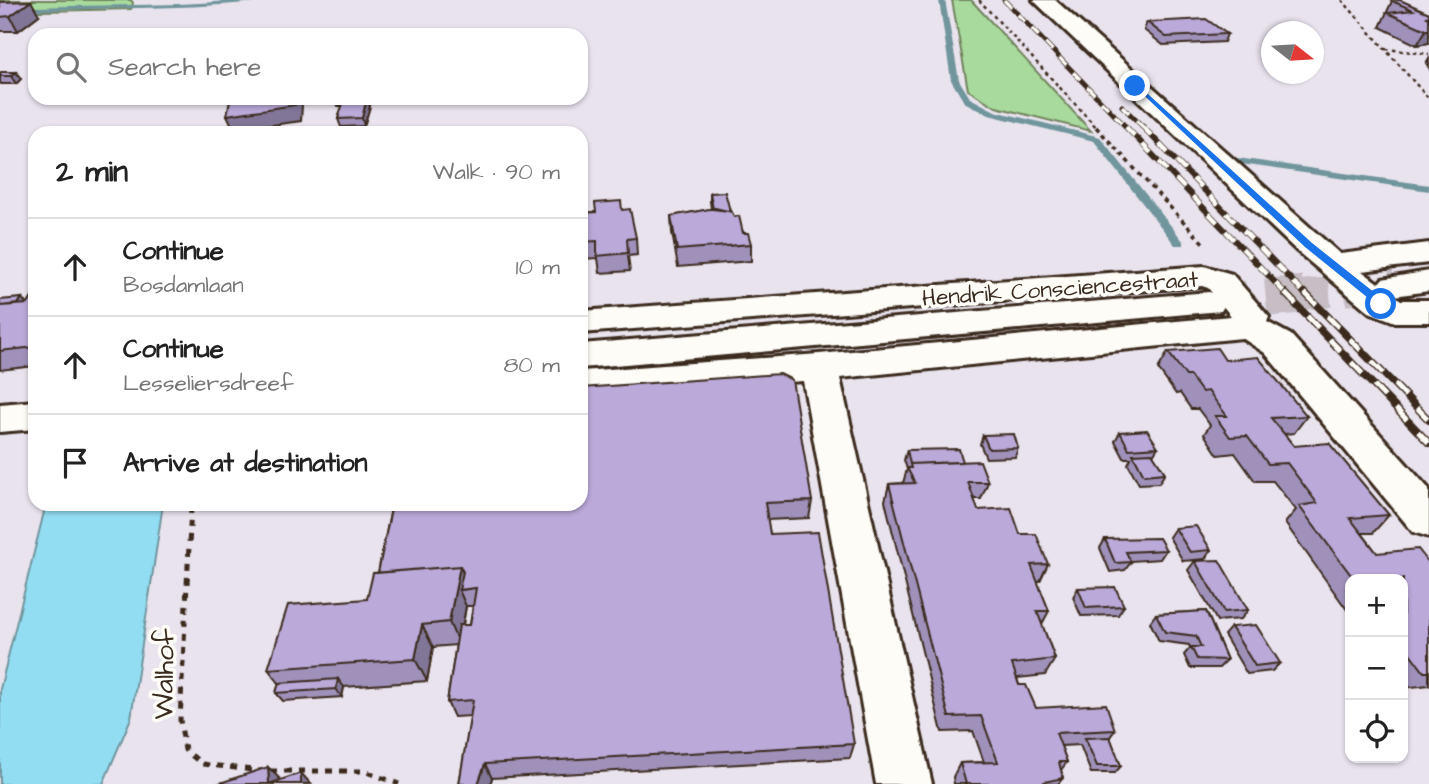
<!DOCTYPE html>
<meta charset="utf-8">
<style>
:root{--surface:#fff;--page:#f6f6f6;--text:#222;--muted:#767676;--line:#e0e0e0}
body{margin:0;font-family:"Architects Daughter",sans-serif;background:var(--page);color:var(--text)}
.controls{position:absolute;right:21px;bottom:21px;display:grid;overflow:hidden;border-radius:14px;box-shadow:0 2px 5px #0004}
.controls button{width:63px;height:63px;display:grid;place-items:center;padding:0;border:0;border-bottom:2px solid var(--line);background:var(--surface);color:var(--text);font:35px sans-serif}
.compass{position:absolute;left:1261px;top:21px;width:63px;height:63px;border-radius:50%;background:var(--surface);box-shadow:0 2px 5px #0004;rotate:107deg}
.stop{position:absolute;width:21px;height:21px;margin:-16px;border:5px solid #1a73e8;border-radius:50%;background:#fff}
.stop.end{background:#1a73e8;border-color:#fff;box-shadow:0 2px 7px #0008}
.list{margin:0;padding:0;list-style:none}
h2{display:flex;justify-content:space-between;align-items:center;height:91px;margin:0;padding:0 28px;font-size:30px}
h2 small{font-size:23px;font-weight:400;color:var(--muted)}
.list li{display:grid;grid-template-columns:46px 1fr auto;gap:21px;align-items:center;box-sizing:border-box;height:98px;padding:0 28px;border-top:2px solid var(--line)}
.list b{display:block;font-size:26px;white-space:nowrap}
.list p{margin:0;font-size:23px;white-space:nowrap;color:var(--muted)}
.list em{font-size:23px;font-style:normal;color:var(--muted)}
.icon{flex:none;width:38px;height:38px;fill:none;stroke:currentColor;stroke-width:2;stroke-linecap:round;stroke-linejoin:round}
.map{position:relative;flex:none;width:1429px;height:784px;overflow:hidden}
.search{position:absolute;background:var(--surface);box-shadow:0 2px 5px #0004;left:28px;top:28px;width:560px;height:77px;display:flex;align-items:center;gap:18px;box-sizing:border-box;padding:0 24px;border-radius:21px;color:var(--muted);font-size:26px}
.panel{position:absolute;background:var(--surface);box-shadow:0 2px 5px #0004;left:28px;top:126px;width:560px;height:385px;border-radius:21px}
.map>svg:first-child{display:block}
.green{fill:#a7da9c;stroke:#71825d;stroke-width:2}
.water{fill:#92ddf2;stroke:#6f959d;stroke-width:2}
.lines{fill:none;stroke-linecap:round;stroke-linejoin:round}
.stream{fill:#6f959d;fill-rule:evenodd}
.secondary-tunnel-far1{stroke:#c6bec4;stroke-width:30;stroke-dasharray:30 15;stroke-linecap:butt}
.secondary-tunnel{stroke:#c6bec4;stroke-width:38;stroke-dasharray:38 19;stroke-linecap:butt}
.street-casing{stroke:#3b2a1e;stroke-width:6}
.secondary-casing{stroke:#3b2a1e;stroke-width:6}
.path-far3{stroke:#3b2a1e;stroke-width:2.5;stroke-dasharray:3.5 3.5;stroke-linecap:butt}
.path-far2{stroke:#3b2a1e;stroke-width:3.5;stroke-dasharray:4.5 4.5;stroke-linecap:butt}
.path-far1{stroke:#3b2a1e;stroke-width:4.5;stroke-dasharray:5 5;stroke-linecap:butt}
.path{stroke:#3b2a1e;stroke-width:5;stroke-dasharray:7 7;stroke-linecap:butt}
.street{fill:#fdfcf7;fill-rule:evenodd}
.secondary{fill:#fdfcf7;fill-rule:evenodd}
.rail-far2-casing{stroke:#3b2a1e;stroke-width:5}
.rail-far1-casing{stroke:#3b2a1e;stroke-width:6}
.rail-casing{stroke:#3b2a1e;stroke-width:8}
.rail-far2{stroke:#fdfcf7;stroke-width:3.5;stroke-dasharray:10;stroke-linecap:butt}
.rail-far1{stroke:#fdfcf7;stroke-width:4.5;stroke-dasharray:12;stroke-linecap:butt}
.rail{stroke:#fdfcf7;stroke-width:5;stroke-dasharray:16;stroke-linecap:butt}
.wall{fill:#a091bb;stroke:#3b2a1e;stroke-width:2;fill-rule:evenodd}
.shaded-wall{fill:#827698;stroke:#3b2a1e;stroke-width:2}
.building{fill:#baa9d9;stroke:#3b2a1e;stroke-width:2}
.route{fill:#1a73e8}
.labels{text-anchor:middle;stroke-width:7;stroke-linejoin:round;paint-order:stroke}
.street-label{font-size:23px;fill:#3b2a1e;stroke:#fdfcf7}
.near-street-label{font-size:28px;fill:#3b2a1e;stroke:#fdfcf7}
</style>
<div class="map">
<svg width="1429" height="784" viewBox="0 0 1429 784">
<rect width="100%" height="100%" fill="#e9e3ee"/>
<filter id="ink" filterUnits="userSpaceOnUse"><feTurbulence type="fractalNoise" baseFrequency=".0143" numOctaves="2"/><feDisplacementMap in="SourceGraphic" scale="14" xChannelSelector="R" yChannelSelector="G"/><feConvolveMatrix kernelMatrix="1 2 1 2 8 2 1 2 1" color-interpolation-filters="sRGB"/></filter>
<g filter="url(#ink)">
<path class="green" d="M0 0H131L133 3 131 9 0 12Z
M952 0H971L1091 131 996 107 968 90Z"/>
<path class="water" d="M46 504H163L131 718 103 784H0V689Z"/>
<g class="lines">
<path class="stream" d="M238 0H260L257 2C172 11 86 6 0 13V9C79 3 159 8 238 0Z
M939 0H945L959 80 970 98 995 111 1100 137 1183 241V245H1175L1094 141 989 115 964 102 951 80Z
M1237 158 1429 185V191L1234 163V159Z"/>
<path class="secondary-tunnel-far1" d="M1300 295 1394 286"/>
<path class="secondary-tunnel" d="M1209 303 1319 293"/>
<defs>
<path id="street" d="M1033 0H1055L1340 254 1429 243V263L1362 271 1401 300H1429V322H1395L1369 312 1298 252Z
M1204 266 1232 274 1269 317 1267 322 1291 335 1429 489V537L1413 532 1265 353 1242 338 840 378 932 784H876L803 381 581 397V371L819 354 1231 316 1208 288 1202 286 581 333V311Z"/>
<path id="secondary" d="M1429 271V291L1394 296 1382 293 1377 286 1382 279Z
M1209 292 1221 295 1226 303 1221 311 581 368V344Z
M35 401V429L0 432V404Z"/>
</defs>
<use href="#street" class="street-casing"/>
<use href="#secondary" class="secondary-casing"/>
<path class="path-far3" d="M979 0 1098 129
M1342 0 1429 99
M1386 49 1429 54"/>
<path class="path-far2" d="M1096 127 1206 246"/>
<path class="path-far1" d="M191 509V504"/>
<path class="path" d="M191 507 180 720 185 750 202 764 261 771
M270 771H364L399 784"/>
<use href="#street" class="street"/>
<use href="#secondary" class="secondary"/>
<defs>
<path id="rail-far2" d="M1004 0 1128 129
M1122 106 1145 129"/>
<path id="rail-far1" d="M1126 127 1287 295
M1143 127 1306 295"/>
<path id="rail" d="M1285 293 1429 443
M1305 293 1429 420"/>
</defs>
<use href="#rail-far2" class="rail-far2-casing"/>
<use href="#rail-far1" class="rail-far1-casing"/>
<use href="#rail" class="rail-casing"/>
<use href="#rail-far2" class="rail-far2"/>
<use href="#rail-far1" class="rail-far1"/>
<use href="#rail" class="rail"/>
</g>
<path class="wall" d="M1392 1 1429 13V43L1417 45 1380 27Z
M0 2 39 15 18 31H0Z
M1147 22 1227 34 1224 42 1163 45 1144 30Z
M1429 58V68L1426 63Z
M16 72 21 79 16 84H1L0 82V73Z
M367 98 370 106 364 126 341 127 338 119 343 106H338Z
M710 193 730 211 751 244V261L678 267 672 233 671 216 711 209 710 201Z
M622 210 636 238 637 255 628 256 630 271 600 273 598 258 581 259V213Z
M35 293V366L0 370V300L28 304Z
M1168 352 1225 360 1307 416 1294 433 1284 434 1294 446 1389 515 1373 533H1362L1377 553 1429 563V685L1403 688V579H1350V614L1285 523 1296 510 1273 481H1255L1235 453 1218 455 1204 434 1210 425 1198 409H1191L1180 393 1176 394 1158 369Z
M1120 432 1158 447 1153 455 1165 473 1159 483 1139 484 1128 464 1131 458H1124L1115 441Z
M983 435 1018 448 1015 457 986 458 980 444Z
M907 450 963 462 988 482 981 499H974L978 510 1020 534 1048 564 1040 581H1037L1049 611 1042 624 1055 659 1045 675 1017 678 1019 685 1036 708 1115 730 1110 737 1121 766 1115 773H1091L1080 745 1061 746 1067 762 1061 770 1063 778 1058 784H954L953 777 960 763 984 762 973 731 942 732 885 501 889 484 903 483 907 469 904 460Z
M812 501 809 518 767 520 770 534 854 744 850 758 492 778 490 784H459L471 716 454 717 447 702 456 645 433 647 427 681 344 687 342 697 283 701 276 693 279 683 268 669 367 599 378 573 392 504ZM466 606H473L470 625H463Z
M1175 528 1211 550 1205 559 1183 561 1169 537Z
M1105 539 1166 550 1160 559 1130 561 1131 562 1125 570 1110 572 1100 548Z
M1195 561 1248 610 1241 619 1217 621 1188 570Z
M1078 588 1124 606 1118 615 1081 616 1073 597Z
M1206 611 1227 660 1219 668H1190L1184 655 1190 648 1189 645 1159 641 1150 622 1156 614Z
M1231 627 1280 663 1272 671 1247 674 1224 635Z"/>
<path class="shaded-wall" d="M31 1 39 15 18 31 10 16Z
M1426 30H1429V43L1417 45Z
M16 72 21 79 16 84 11 76Z
M295 98H299L302 106 301 121 234 130 227 115Z
M335 98H366V103L338 106Z
M367 98 370 106 364 126 362 118Z
M22 298 29 307 11 314Z
M460 566 469 589 459 590 466 606 459 645 449 622Z
M422 625 433 647 427 681 415 659Z
M338 679 344 687 342 697 336 689Z
M485 764 492 778 490 784H478Z
M268 767 285 784H269Z
M301 773 311 784H301Z"/>
<path class="building" d="M1400 0 1429 13V16L1427 17 1429 18V30H1426L1388 13 1413 10 1392 1Z
M31 1 10 16 0 17V2Z
M1206 19 1227 34 1166 37 1147 22Z
M1 72H16L11 76H0V73Z
M241 98H295V105L227 115 230 100Z
M367 98 362 118 338 119 344 100Z
M725 192 730 211 713 209 710 193Z
M621 201 622 210 630 209 636 238 627 239 628 253 597 256V241L581 242V213L596 212 595 203Z
M715 208 732 212 734 217 739 216 743 233H748L751 244 677 250 671 216Z
M35 293V347L0 351V306L28 304Z
M22 298 18 304 0 306V300Z
M1217 348 1225 360 1258 357 1307 416 1271 418 1294 446 1329 443 1389 515 1350 518 1377 553 1418 549 1429 563V672H1424L1403 644V579H1354L1299 506 1317 503 1287 463 1268 464 1247 436 1230 437 1215 416H1227L1208 391 1202 392 1190 376H1186L1168 352Z
M780 374 792 380 812 501 765 503 770 534 818 532 854 744 485 764 478 784H459L473 700 447 702 459 625H470L476 588 459 590 463 572 460 566 378 573 392 504H581V388Z
M1147 430 1158 447 1129 449 1120 432Z
M1014 434 1018 448 989 449 983 435Z
M959 449 963 462 910 464 907 450Z
M1152 453 1165 473 1144 475 1133 454Z
M980 461 988 482H968L978 510 1011 508 1020 534H1036L1048 564 1031 565 1049 611H1037L1055 659 1012 664 1019 685H1026L1036 708 1106 704 1115 730 1056 733 1067 762H1059L1063 778 1044 782V784H966L960 763 998 762 981 716 949 717 889 484 915 483 907 468H911L910 464Z
M1196 526 1211 550 1190 552 1175 528Z
M1159 538 1166 550 1126 552 1131 562 1115 563 1105 539Z
M1219 560 1248 610 1224 612 1195 561Z
M460 566 449 622 422 625 415 659 268 669 288 605 367 599 373 573Z
M1115 587 1124 606 1086 608 1078 588Z
M1206 611 1227 660 1197 659 1191 647H1201L1196 636 1165 632 1156 614Z
M1256 625 1280 663 1255 666 1231 627Z
M338 679 336 689 276 693 279 683Z
M1110 737 1121 766H1097L1085 738Z
M268 767 269 784H217Z
M301 773V784H269Z"/>
</g>
<path class="route" d="M1133 85H1138L1312 243 1385 301V306H1378L1305 247Z"/>
<g class="labels">
<g class="street-label">
<text transform="translate(1060 288) rotate(-4)" y="8">Hendrik Consciencestraat</text>
</g>
<g class="near-street-label">
<text transform="translate(163 674) rotate(-89)" y="10">Walhof</text>
</g>
</g>
</svg>
<div class="controls">
<button>+</button>
<button>−</button>
<button><svg class="icon" aria-label="locate" viewBox="0 0 24 24"><circle cx="12" cy="12" r="6"/><path d="M12 2v4M12 18v4M2 12h4M18 12h4"/></svg></button>
</div>
<svg class="compass" viewBox="-18 -18 36 36"><path d="M0-13l5 13h-10z" fill="#e53935"/><path d="M0 13l5-13h-10z" fill="#767676"/></svg>
<div class="stop" style="left:1381px;top:304px"></div>
<div class="stop end" style="left:1135px;top:86px"></div>
<div class="search"><svg class="icon" aria-label="search" viewBox="0 0 24 24"><circle cx="10" cy="10" r="6"/><path d="M15 15l6 6"/></svg>Search here</div>
<section class="panel">
<h2>2 min<small>Walk · 90 m</small></h2>
<ul class="list">
<li><svg class="icon" aria-label="ahead" viewBox="0 0 24 24"><path d="M12 20V5M6 11l6-6 6 6"/></svg><div><b>Continue</b><p>Bosdamlaan</p></div><em>10 m</em></li>
<li><svg class="icon" aria-label="ahead" viewBox="0 0 24 24"><path d="M12 20V5M6 11l6-6 6 6"/></svg><div><b>Continue</b><p>Lesseliersdreef</p></div><em>80 m</em></li>
<li><svg class="icon" aria-label="arrive" viewBox="0 0 24 24"><path d="M6 21V4h12l-3 4 3 4H6"/></svg><div><b>Arrive at destination</b></div></li>
</ul>
</section>
</div>
